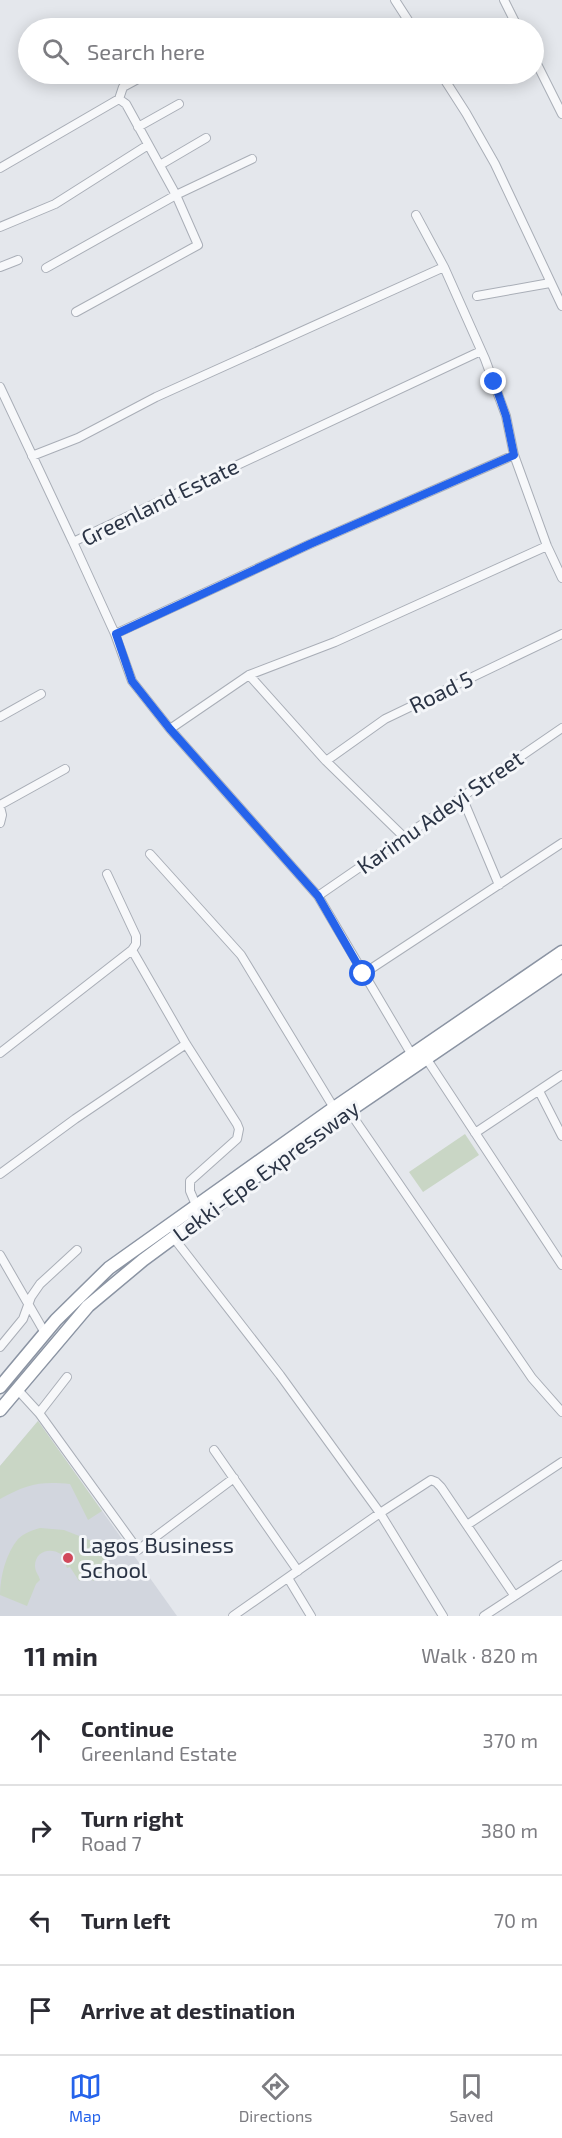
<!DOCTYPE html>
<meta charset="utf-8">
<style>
:root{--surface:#fff;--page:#f2f2f3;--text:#2b2b33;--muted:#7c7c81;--line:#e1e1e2;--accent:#2563eb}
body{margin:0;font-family:"Exo 2",sans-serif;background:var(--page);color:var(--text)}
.stop{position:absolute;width:18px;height:18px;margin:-14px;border:4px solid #2563eb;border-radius:50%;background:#fff}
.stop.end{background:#2563eb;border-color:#fff;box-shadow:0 2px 6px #0008}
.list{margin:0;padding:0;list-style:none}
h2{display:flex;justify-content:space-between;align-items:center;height:78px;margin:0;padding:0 24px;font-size:26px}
h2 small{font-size:20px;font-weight:400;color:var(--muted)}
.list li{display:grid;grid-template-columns:39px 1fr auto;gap:18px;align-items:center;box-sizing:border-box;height:90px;padding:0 24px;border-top:2px solid var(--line)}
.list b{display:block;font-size:22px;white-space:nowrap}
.list p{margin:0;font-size:20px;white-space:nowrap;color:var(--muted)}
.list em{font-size:20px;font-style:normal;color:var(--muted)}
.icon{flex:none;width:33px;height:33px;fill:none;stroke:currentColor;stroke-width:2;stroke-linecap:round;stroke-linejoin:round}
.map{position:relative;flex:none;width:562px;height:1616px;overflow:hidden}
.search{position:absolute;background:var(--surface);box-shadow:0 3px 15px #0003;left:18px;right:18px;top:18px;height:66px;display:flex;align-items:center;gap:15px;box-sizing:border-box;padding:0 21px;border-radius:33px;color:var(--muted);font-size:22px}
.sheet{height:438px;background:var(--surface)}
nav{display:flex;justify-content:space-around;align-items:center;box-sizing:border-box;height:84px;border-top:2px solid var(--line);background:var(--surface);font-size:16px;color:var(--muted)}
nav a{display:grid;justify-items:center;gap:3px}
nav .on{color:var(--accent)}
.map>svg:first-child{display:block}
.built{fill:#d2d6de}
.green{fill:#c9d6c5}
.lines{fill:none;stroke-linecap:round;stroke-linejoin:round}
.minor-casing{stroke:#a9aeb7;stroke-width:10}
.trunk-casing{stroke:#8b94a3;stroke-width:15}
.minor{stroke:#f7f8fa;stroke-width:8}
.trunk{stroke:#fff;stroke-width:12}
.route{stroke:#2563eb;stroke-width:8}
.poi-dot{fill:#d1495b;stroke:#f4f6f9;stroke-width:2}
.labels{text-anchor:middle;stroke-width:6;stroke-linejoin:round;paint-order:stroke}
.street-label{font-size:22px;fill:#2b3445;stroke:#f4f6f9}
.poi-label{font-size:22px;fill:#2b3445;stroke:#f4f6f9;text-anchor:start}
</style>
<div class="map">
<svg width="562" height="1616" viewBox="0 0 562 1616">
<rect width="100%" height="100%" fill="#e4e7ec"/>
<path class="built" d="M38 1421 177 1616H0V1466Z"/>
<path class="green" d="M465 1134 479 1155 423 1192 409 1172Z
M38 1421 102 1511 88 1520 70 1484C40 1481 27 1484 0 1499V1466Z
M40 1528 64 1530 92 1541 110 1569 93 1581 88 1575 79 1581 70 1567 67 1568 61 1554C50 1547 35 1551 35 1566 35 1572 39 1575 40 1580L36 1584 27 1606 0 1595C0 1577 6 1553 18 1539 24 1533 33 1530 40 1528Z"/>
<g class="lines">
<defs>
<path id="minor" d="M395 0 413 28
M504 0 518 28
M534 58 562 114
M441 74 466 113 495 164 562 306
M119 99 123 87 147 74
M138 127 179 104
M160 165 206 138
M0 168 119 99 126 104 176 195 198 245 76 312
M416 215 444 267 485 359 506 416 514 455 547 546 562 578
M0 227 55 204 148 145
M0 267 18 260
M46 268 176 195 252 159
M477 296 550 283
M0 387 73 542
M32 456 78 438 156 397 444 267
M115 634 310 544 514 455
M249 675 326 761 405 838
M0 717 41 694
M170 729 249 675 335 642 547 546
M326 761 385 719 562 634
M462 797 499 885
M0 805 65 769
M0 807 2 815 0 823
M150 854 241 955 334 1108
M107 874 136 936V944L132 950 186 1044 237 1124 239 1129 237 1139 190 1181V1191L196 1205
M318 896 562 728
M363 974 562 843
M0 1053 132 950
M412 1055 318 896 170 729 132 681 115 634 73 542 481 351
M426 1058 562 1265
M539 1091 562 1136
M349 1111 532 1378 562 1412
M475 1133 562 1075
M0 1174 75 1119 186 1044
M173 1237 280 1375 380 1513 443 1616
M0 1255 45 1333
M0 1347 23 1319 31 1297 40 1284 77 1250
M17 1389 39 1413 138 1550 234 1478
M39 1413 67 1377
M214 1450 298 1571
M467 1525 562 1462
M288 1578 311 1616
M233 1616 380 1513 431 1480 436 1482 441 1487 514 1595
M484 1616 562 1565"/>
<path id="trunk" d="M0 1387 56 1320 109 1268 334 1108 562 952
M0 1410 88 1306 143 1260 296 1147 562 966"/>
</defs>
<use href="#minor" class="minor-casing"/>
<use href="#trunk" class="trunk-casing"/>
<use href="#minor" class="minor"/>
<use href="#trunk" class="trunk"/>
</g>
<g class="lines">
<path class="route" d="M363 974 318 896 170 729 132 681 116 634 310 544 514 455 506 416 494 382"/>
</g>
<circle class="poi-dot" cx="68" cy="1558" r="6"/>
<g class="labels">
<g class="street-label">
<text transform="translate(160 502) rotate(-26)" y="8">Greenland Estate</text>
<text transform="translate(441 692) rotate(-26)" y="8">Road 5</text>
<text transform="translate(440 812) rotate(-35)" y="8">Karimu Adeyi Street</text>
<text transform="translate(266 1171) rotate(-36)" y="8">Lekki-Epe Expressway</text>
</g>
<g class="poi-label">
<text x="80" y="1553">Lagos Business<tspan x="80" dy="25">School</tspan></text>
</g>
</g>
</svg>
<div class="stop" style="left:363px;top:974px"></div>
<div class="stop end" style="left:494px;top:382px"></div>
<div class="search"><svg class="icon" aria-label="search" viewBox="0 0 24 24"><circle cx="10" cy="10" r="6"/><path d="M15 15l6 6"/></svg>Search here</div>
</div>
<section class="sheet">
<h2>11 min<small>Walk · 820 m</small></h2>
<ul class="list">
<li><svg class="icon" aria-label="ahead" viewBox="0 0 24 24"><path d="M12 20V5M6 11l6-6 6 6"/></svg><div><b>Continue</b><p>Greenland Estate</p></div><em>370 m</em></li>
<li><svg class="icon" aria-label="right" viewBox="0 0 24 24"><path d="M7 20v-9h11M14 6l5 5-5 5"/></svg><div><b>Turn right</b><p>Road 7</p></div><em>380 m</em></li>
<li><svg class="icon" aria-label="left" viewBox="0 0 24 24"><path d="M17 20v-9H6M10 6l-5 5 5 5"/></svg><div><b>Turn left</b></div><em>70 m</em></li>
<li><svg class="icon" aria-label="arrive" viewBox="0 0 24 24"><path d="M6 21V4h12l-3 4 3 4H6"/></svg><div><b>Arrive at destination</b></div></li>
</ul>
</section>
<nav>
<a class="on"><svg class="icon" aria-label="map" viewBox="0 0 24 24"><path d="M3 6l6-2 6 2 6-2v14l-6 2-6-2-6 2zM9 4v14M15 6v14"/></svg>Map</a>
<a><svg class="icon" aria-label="directions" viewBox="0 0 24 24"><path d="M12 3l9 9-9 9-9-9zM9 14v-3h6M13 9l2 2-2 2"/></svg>Directions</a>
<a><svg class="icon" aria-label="saved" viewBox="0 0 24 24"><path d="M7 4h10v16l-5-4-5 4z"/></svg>Saved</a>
</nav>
